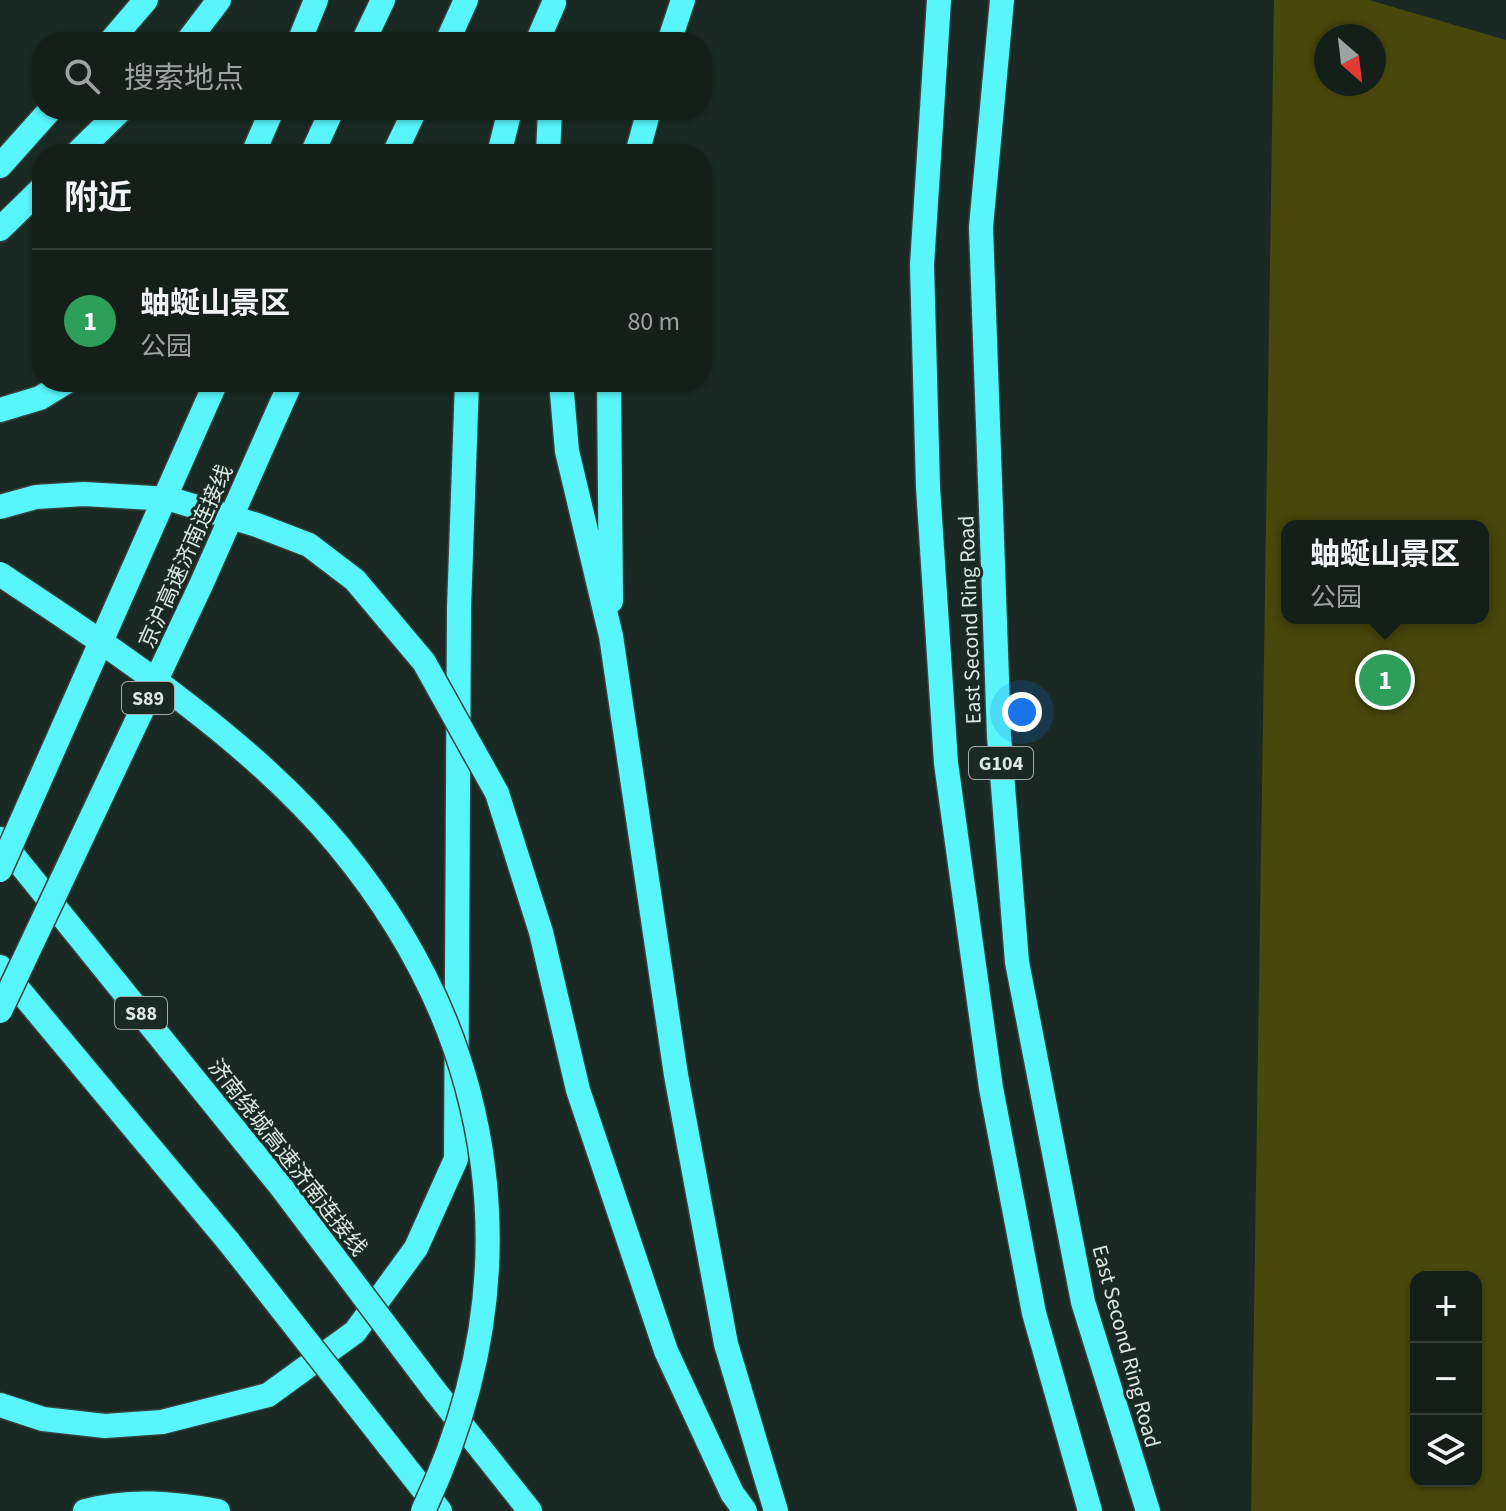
<!DOCTYPE html>
<html lang="zh">
<meta charset="utf-8">
<style>
:root{--surface:#141f1a;--page:#212c27;--text:#f1f3f6;--muted:#9da2a2;--line:#333d39;--accent:#8c9099}
body{margin:0;font-family:"Source Sans 3","Noto Sans SC",sans-serif;background:var(--page);color:var(--text)}
.controls{position:absolute;right:24px;bottom:24px;display:grid;overflow:hidden;border-radius:16px;box-shadow:0 2px 6px #0004}
.controls button{width:72px;height:72px;display:grid;place-items:center;padding:0;border:0;border-bottom:2px solid var(--line);background:var(--surface);color:var(--text);font:40px sans-serif}
.compass{position:absolute;left:1314px;top:24px;width:72px;height:72px;border-radius:50%;background:var(--surface);box-shadow:0 2px 6px #0004;rotate:152deg}
.you{position:absolute;left:1022px;top:712px;width:28px;height:28px;margin:-20px;border:6px solid #fff;border-radius:50%;background:#1a73e8;box-shadow:0 0 0 12px #1a73e833}
.badge{display:grid;place-items:center;width:52px;height:52px;border-radius:50%;background:var(--accent);color:#fff;font-size:26px;font-weight:700}
.pin{position:absolute;translate:-50% -50%;border:4px solid #fff;box-shadow:0 2px 8px #0006}
.popup{position:absolute;left:1281px;top:520px;width:208px;height:104px;box-sizing:border-box;display:grid;place-content:center;border-radius:16px;background:var(--surface);filter:drop-shadow(0 2px 6px #0005);font-size:26px;white-space:nowrap;color:var(--muted)}
.popup b{font-size:30px;color:var(--text)}
.popup::after{content:'';position:absolute;left:50%;top:100%;margin-left:-16px;border:16px solid transparent;border-top-color:var(--surface)}
.list{margin:0;padding:0;list-style:none}
h2{display:flex;justify-content:space-between;align-items:center;height:104px;margin:0;padding:0 32px;font-size:34px}
h2 small{font-size:26px;font-weight:400;color:var(--muted)}
.list li{display:grid;grid-template-columns:52px 1fr auto;gap:24px;align-items:center;box-sizing:border-box;height:144px;padding:0 32px;border-top:2px solid var(--line)}
.list b{display:block;font-size:30px;white-space:nowrap}
.list p{margin:0;font-size:26px;white-space:nowrap;color:var(--muted)}
.list em{font-size:26px;font-style:normal;color:var(--muted)}
.icon{flex:none;width:44px;height:44px;fill:none;stroke:currentColor;stroke-width:2;stroke-linecap:round;stroke-linejoin:round}
.map{position:relative;flex:none;width:1506px;height:1511px;overflow:hidden}
.search{position:absolute;background:var(--surface);box-shadow:0 2px 6px #0004;left:32px;top:32px;width:680px;height:88px;display:flex;align-items:center;gap:20px;box-sizing:border-box;padding:0 28px;border-radius:32px;color:var(--muted);font-size:30px}
.panel{position:absolute;background:var(--surface);box-shadow:0 2px 6px #0004;left:32px;top:144px;width:680px;height:248px;border-radius:32px}
.map>svg:first-child{display:block}
.green{fill:#48470c;fill-rule:evenodd}
.lines{fill:none;stroke-linecap:round;stroke-linejoin:round}
.highway-casing{stroke:#35433e;stroke-width:27}
.highway{stroke:#58f6fb;stroke-width:24}
.highway-bridge-casing{stroke:#35433e;stroke-width:27;stroke-linecap:butt}
.highway-bridge{stroke:#58f6fb;stroke-width:24}
.labels{text-anchor:middle;stroke-width:6;stroke-linejoin:round;paint-order:stroke}
.shield{fill:#1a2923;stroke:#a2ada9;stroke-width:2}
.shield-label{font-size:20px;font-weight:bold;fill:#dce6e2}
.street-label{font-size:22px;fill:#dce6e2;stroke:#1a2923}
</style>
<div class="map">
<svg width="1506" height="1511" viewBox="0 0 1506 1511">
<rect width="100%" height="100%" fill="#1a2923"/>
<path class="green" d="M1274 0H1369L1506 40V1511H1251ZM1326 36H1374V84H1326ZM1287 526H1483V618H1287ZM1416 1277H1476V1481H1416Z"/>
<g class="lines">
<defs>
<path id="highway" d="M939 0 922 265 928 487 946 763 991 1088 1034 1313 1090 1511
M1002 0 981 227 999 736 1017 962 1083 1302 1148 1511
M110 42 146 0
M187 42 219 0
M299 42 316 0
M363 42 383 0
M447 42 466 0
M537 42 554 3
M669 42 683 0
M76 154 121 110
M253 154 272 110
M312 154 332 110
M394 154 415 110
M499 154 510 110
M548 154 550 110
M637 154 649 110
M0 166 50 110
M0 229 42 188
M561 382 567 451 611 636 676 1075 726 1344 776 1511
M609 382 611 601
M0 410 40 398 66 382
M0 839 282 1188
M0 967 229 1242
M435 1391 530 1511
M0 1405 43 1419 105 1426 162 1422 268 1395 355 1332 416 1248 456 1159 459 609 467 382
M389 1446 440 1511
M85 1511C131 1499 172 1503 218 1511"/>
</defs>
<use href="#highway" class="highway-casing"/>
<use href="#highway" class="highway"/>
<defs>
<path id="highway-bridge" d="M0 507 36 497 84 494 170 499 257 525 309 545 355 580 424 662 497 793 541 932 578 1090 666 1351 732 1493 745 1511
M0 574C116 651 249 738 338 845 501 1042 533 1280 423 1511
M0 870 216 382
M0 1011 201 585 291 382
M282 1188 435 1391
M229 1242 389 1446"/>
</defs>
<use href="#highway-bridge" class="highway-bridge-casing"/>
<use href="#highway-bridge" class="highway-bridge"/>
</g>
<g class="labels">
<g class="shield">
<rect x="122" y="682" width="52" height="32" rx="6"/>
<rect x="969" y="747" width="64" height="32" rx="6"/>
<rect x="115" y="997" width="52" height="32" rx="6"/>
</g>
<g class="shield-label">
<text x="148" y="705">S89</text>
<text x="1001" y="770">G104</text>
<text x="141" y="1020">S88</text>
</g>
<g class="street-label">
<text transform="translate(185 556) rotate(-66)" y="8">京沪高速济南连接线</text>
<text transform="translate(969 620) rotate(-92)" y="8">East Second Ring Road</text>
<text transform="translate(288 1157) rotate(52)" y="8">济南绕城高速济南连接线</text>
<text transform="translate(1127 1346) rotate(75)" y="8">East Second Ring Road</text>
</g>
</g>
</svg>
<div class="controls">
<button>+</button>
<button>−</button>
<button><svg class="icon" aria-label="layers" viewBox="0 0 24 24"><path d="M12 4l9 5-9 5-9-5zM3 14l9 5 9-5"/></svg></button>
</div>
<svg class="compass" viewBox="-18 -18 36 36"><path d="M0-13l5 13h-10z" fill="#e53935"/><path d="M0 13l5-13h-10z" fill="#9da2a2"/></svg>
<div class="you"></div>
<div class="pin badge" style="left:1385px;top:680px;background:#2e9e5b">1</div>
<div class="popup"><b>蚰蜒山景区</b>公园</div>
<div class="search"><svg class="icon" aria-label="search" viewBox="0 0 24 24"><circle cx="10" cy="10" r="6"/><path d="M15 15l6 6"/></svg>搜索地点</div>
<section class="panel">
<h2>附近<small></small></h2>
<ul class="list">
<li><span class="badge" style="background:#2e9e5b">1</span><div><b>蚰蜒山景区</b><p>公园</p></div><em>80 m</em></li>
</ul>
</section>
</div>
